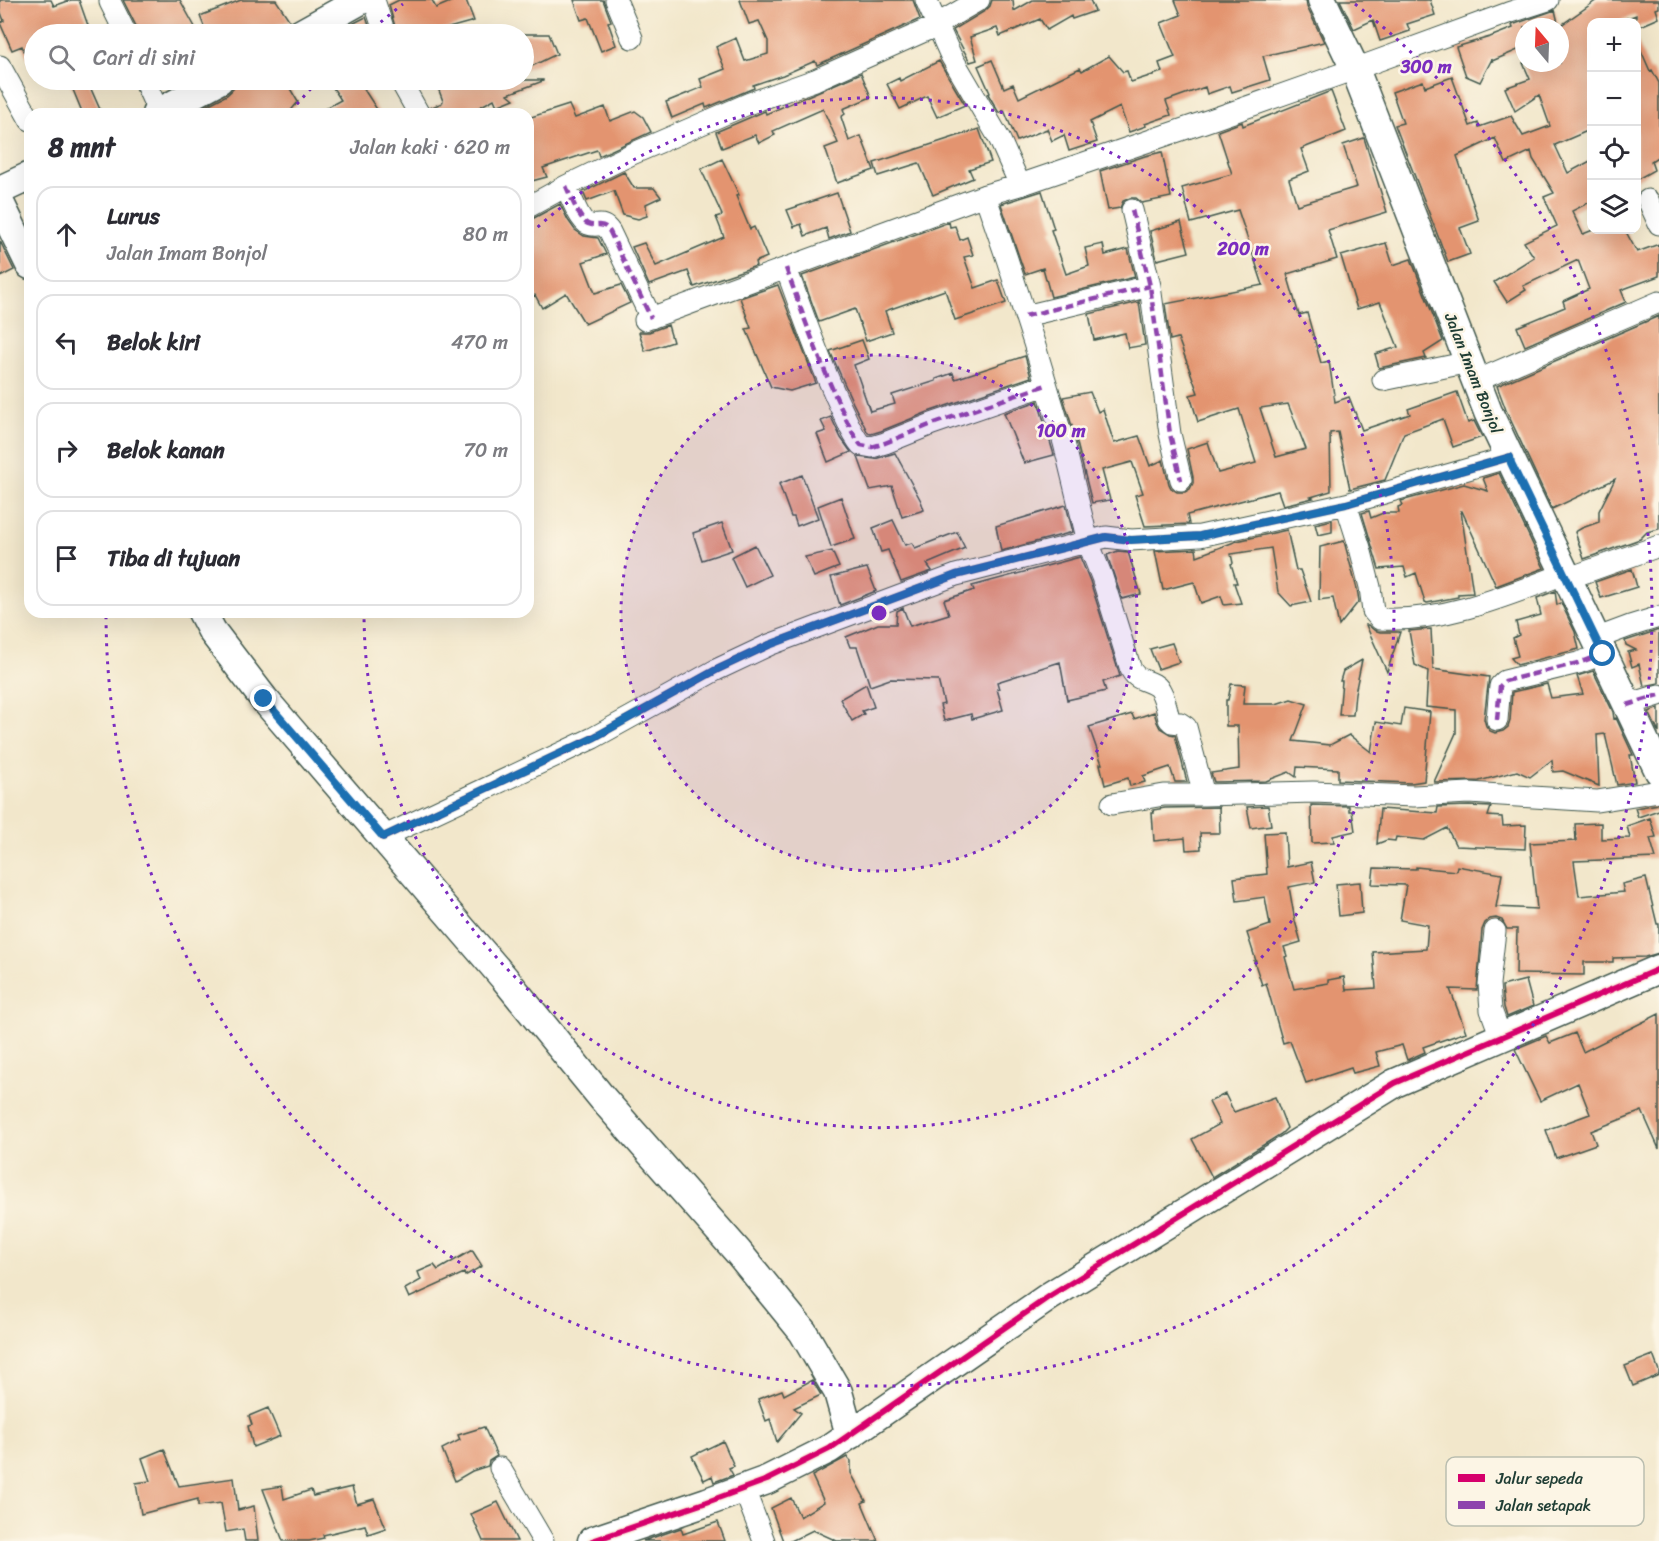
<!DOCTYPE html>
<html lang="id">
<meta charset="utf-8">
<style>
:root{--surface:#fff;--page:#f7f7f7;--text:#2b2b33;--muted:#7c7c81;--line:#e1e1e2}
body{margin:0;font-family:Sriracha,sans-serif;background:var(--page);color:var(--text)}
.controls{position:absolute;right:18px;top:18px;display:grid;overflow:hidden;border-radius:12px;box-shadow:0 6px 24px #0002}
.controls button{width:54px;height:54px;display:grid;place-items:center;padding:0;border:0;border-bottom:2px solid var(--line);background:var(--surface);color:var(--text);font:30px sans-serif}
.compass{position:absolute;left:1515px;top:18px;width:54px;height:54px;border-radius:50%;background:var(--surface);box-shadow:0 6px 24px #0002;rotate:341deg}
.stop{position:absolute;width:18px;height:18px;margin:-14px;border:4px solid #1f6fb2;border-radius:50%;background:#fff}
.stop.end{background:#1f6fb2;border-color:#fff;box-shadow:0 2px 6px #0008}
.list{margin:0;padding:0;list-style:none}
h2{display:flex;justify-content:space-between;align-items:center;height:78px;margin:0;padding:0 24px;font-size:26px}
h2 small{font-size:20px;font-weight:400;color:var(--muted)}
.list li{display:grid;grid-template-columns:39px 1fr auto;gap:18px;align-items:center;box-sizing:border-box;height:96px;margin:0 12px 12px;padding:0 12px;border:2px solid var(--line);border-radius:18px}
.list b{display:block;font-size:22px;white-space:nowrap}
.list p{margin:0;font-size:20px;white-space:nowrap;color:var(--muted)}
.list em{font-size:20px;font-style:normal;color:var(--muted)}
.icon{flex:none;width:33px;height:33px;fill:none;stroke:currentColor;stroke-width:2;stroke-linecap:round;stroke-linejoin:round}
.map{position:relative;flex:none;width:1659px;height:1541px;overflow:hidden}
.search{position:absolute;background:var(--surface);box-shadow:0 6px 24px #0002;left:24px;top:24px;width:510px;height:66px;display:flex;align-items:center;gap:15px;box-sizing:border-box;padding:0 21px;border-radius:33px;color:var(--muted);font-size:22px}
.panel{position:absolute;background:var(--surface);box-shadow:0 6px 24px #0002;left:24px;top:108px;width:510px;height:510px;border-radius:18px}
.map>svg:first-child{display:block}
.building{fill:#e39470;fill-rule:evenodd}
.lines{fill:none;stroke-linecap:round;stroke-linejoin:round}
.street-casing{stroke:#3f564b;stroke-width:23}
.secondary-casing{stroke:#3f564b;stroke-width:31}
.street{stroke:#fff;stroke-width:21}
.secondary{stroke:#fff;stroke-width:28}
.quiet{stroke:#8e44ad;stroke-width:4.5;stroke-dasharray:9 4.5;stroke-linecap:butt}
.cycleway-casing{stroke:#fcf5e5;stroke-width:10}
.cycleway{stroke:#d6006c;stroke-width:6}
.route{stroke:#1f6fb2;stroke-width:8}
.ring{fill:none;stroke:#7b2cbf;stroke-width:3;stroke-dasharray:3 6}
.labels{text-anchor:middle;stroke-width:5;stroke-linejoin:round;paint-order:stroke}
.street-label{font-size:16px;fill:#1f3d34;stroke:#fcf5e5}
.key{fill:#fcf5e5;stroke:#babeb0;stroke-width:1.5}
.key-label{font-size:16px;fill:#1f3d34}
.centre{fill:#7b2cbf;stroke:#fcf5e5;stroke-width:3}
.ring-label{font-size:18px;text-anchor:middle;font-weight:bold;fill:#7b2cbf;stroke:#fcf5e5;stroke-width:5;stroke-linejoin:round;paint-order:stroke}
</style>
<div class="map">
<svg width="1659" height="1541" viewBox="0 0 1659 1541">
<rect width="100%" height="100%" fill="#fcf5e5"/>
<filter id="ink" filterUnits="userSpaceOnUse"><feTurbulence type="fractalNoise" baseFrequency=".0167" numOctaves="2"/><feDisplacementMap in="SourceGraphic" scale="12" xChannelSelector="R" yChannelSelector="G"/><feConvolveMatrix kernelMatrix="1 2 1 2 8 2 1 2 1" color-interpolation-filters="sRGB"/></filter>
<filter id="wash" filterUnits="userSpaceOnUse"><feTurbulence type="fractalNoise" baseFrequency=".008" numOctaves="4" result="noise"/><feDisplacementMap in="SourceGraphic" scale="24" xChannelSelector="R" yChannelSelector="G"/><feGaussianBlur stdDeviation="1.35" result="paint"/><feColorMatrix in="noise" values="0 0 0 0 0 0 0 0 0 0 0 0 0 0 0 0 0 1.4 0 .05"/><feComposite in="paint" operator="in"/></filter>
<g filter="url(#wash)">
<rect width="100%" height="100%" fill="#f2e7cb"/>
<g id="blocks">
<path class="building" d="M0 0H51L54 6 71 0H79L91 34H71L68 26 49 34H34V74L22 46 12 50 0 23 4 21 0 10Z
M123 0H180L195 27 176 34H139L137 28Z
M241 0H276L290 21 251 34H230L228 28 207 34 200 16Z
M399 0H432L436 8 455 0H466L474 21 427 34H397L389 5Z
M574 0H603L611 21 608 22 616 45 601 51 588 18 581 20Z
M740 0H913L920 19 817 65 815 61 783 75 753 85 754 88 706 108 705 104 672 118 666 102 703 87 700 79 725 69 716 47 736 38 745 61 768 54V41L759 21 749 24Z
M992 0H1013L1014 11 1033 0H1090L1095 11 1072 19 1071 16 1047 30 1040 19 1000 36 997 28 970 37 977 60 970 62 953 30 985 11 990 6Z
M1175 0H1306L1307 7 1324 42 1263 56 1270 80 1232 92 1230 86 1207 94 1205 87 1166 101 1171 115 1145 124 1146 126 1129 132 1120 107 1090 122 1097 142 1069 151 1064 135 1052 141 1047 129 1017 141 1004 110 999 113 988 94 990 93 978 66 992 60 1004 88 1013 84 1019 98 1080 68 1082 71 1109 56 1123 72 1127 71 1131 82 1162 72 1159 63 1175 57 1161 23 1181 15Z
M1340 0H1430L1435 15 1407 24 1410 31 1380 41 1373 20 1354 29Z
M1597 0H1659V8L1656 9 1659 18 1636 28V15L1616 22H1592V129L1555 145 1568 173 1592 160V201L1572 211 1583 234 1593 230H1625L1637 252 1659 244V276L1621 290 1626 302 1525 346 1517 327 1565 307 1563 301 1589 289 1578 260 1523 286 1526 290 1507 302 1494 282 1534 257 1524 242 1557 226 1544 197 1554 193 1533 159 1531 151 1506 163 1495 138 1457 156 1479 221 1460 228 1470 254 1448 262 1395 125 1403 123 1392 92 1423 81 1425 87 1452 77 1470 126 1478 123 1479 127 1511 116 1523 136 1550 126 1539 95 1515 111 1505 88 1530 79 1523 63H1560V26Z
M1555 10 1559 27H1524V54H1521L1520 49 1492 61V59L1480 82 1466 76 1456 47 1490 37 1513 28 1512 25Z
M366 17 372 34H333L362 19Z
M524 34H549L557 54 524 70Z
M1636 39 1650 71 1652 70 1659 83V156L1651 161 1654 170 1636 180Z
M939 61 965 105 937 117 927 96 900 109 887 84 899 78 900 81Z
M861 73 871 97 843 109 845 114 841 117 849 141 861 136 874 170 837 183 825 148 838 143 823 109 773 131 775 135 759 143 755 135 722 148 716 132 765 111 766 114Z
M69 80H87L102 114H83Z
M235 80H285L298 102 288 114H200L198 110 227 95 233 89Z
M328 80H358L380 114H315L341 100Z
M435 80H543V81L508 94 514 99 497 106 494 99 467 114H432L430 108 442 103 443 101Z
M1331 91 1346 131 1301 149 1309 171 1289 179 1297 205 1357 187 1343 145 1364 138 1387 212 1328 230 1337 259 1287 274 1299 315 1307 313 1321 363 1329 361 1335 402 1349 397 1362 430 1410 414 1408 409 1457 392 1468 423 1474 421 1482 437 1453 447 1443 419 1404 433 1385 480 1350 489 1338 432 1330 433 1331 491 1311 497 1313 498 1283 505 1278 491 1187 515 1189 524 1145 526 1135 495 1143 493 1132 462 1102 470 1110 500 1092 503 1076 439 1063 397 1090 392 1098 412 1103 409 1114 443 1139 436 1150 466 1163 460 1169 484 1171 488 1177 492H1185L1190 489 1193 483V477L1187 449 1208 442 1218 473 1256 463 1239 409 1198 422 1190 395 1198 393 1178 338 1170 340 1165 304 1263 285 1238 210 1191 223 1182 188 1232 174 1218 131 1242 122 1243 126ZM1288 404 1306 449 1276 457 1260 408Z
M569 105 575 118 605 107 610 121 635 111 643 117 651 132 599 156 597 150 543 168 547 177 528 182V118Z
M979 129 991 162 969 169 973 178 933 195 919 163 878 176 874 163Z
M1162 152 1171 197 1142 203 1136 198H1130L1123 201 1120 208 1108 210 1100 171 1145 156Z
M722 159 739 195 736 196 750 229 754 227 767 257 755 262 756 266 694 287 688 271 649 285 632 247 644 243 656 266 724 237 716 217 722 215 701 169Z
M624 172 634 188H654L661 197 646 204 647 216 638 219 623 215 614 191 587 201 583 192Z
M1042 191 1054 229 1051 230 1066 274 1089 266 1085 248 1103 244 1105 255 1128 249 1135 277 1051 297 1043 268 1025 274 1001 204Z
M837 193 850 231 829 239 826 228 805 236 801 224 794 227 787 210Z
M560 204 568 220 575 230 584 236 598 238 606 254 583 262 595 293 621 285 630 303 585 324 566 293 542 308 535 295 528 299V220L534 218Z
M949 222 950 227 955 226 960 240 967 237 973 255 964 257 975 288 998 280 1006 303 955 320 945 290 885 311 892 332 866 341 855 309 819 322 802 276Z
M1181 222 1189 252 1157 260 1150 231Z
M0 241 14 270 0 277Z
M1386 243 1393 265 1411 259 1443 341 1424 353 1426 358 1379 368 1375 354 1398 347 1380 302 1357 309 1341 256Z
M778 285 816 383 790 391 771 387 746 329 751 328 740 298Z
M1139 302 1145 345 1128 348 1125 333 1094 340 1089 314Z
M1659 316V529L1647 532 1640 539 1584 559 1575 532 1582 528 1599 522V511L1615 479 1552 509 1506 410 1497 386Z
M668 325 673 342 645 351 639 332H649Z
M862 340 869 359 854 365 870 411 895 404 892 395 936 381V379L953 373 955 379 1025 356 1031 377 928 412 881 431 871 434 868 433 853 403 830 351Z
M1038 401 1054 455 1024 463 1004 413Z
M831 417 841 438 851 452 828 462 817 434 826 431 821 421Z
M895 453 921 501 924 510 902 517 892 486 870 490 858 457 875 459Z
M1499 473 1544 568 1496 586 1462 511H1461L1473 593 1458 594V597L1427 603 1425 602 1416 573 1407 577 1404 567 1379 569 1362 513 1369 511 1371 518 1383 513H1399L1398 507 1403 505 1401 501 1464 484 1488 491 1483 478Z
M802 475 818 518 797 526 794 517H791L779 484Z
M841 497 855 539 831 547 818 506Z
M1066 505 1073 532 1001 551 996 526Z
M893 520 905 545 912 543 915 548 957 532 965 548 927 564 932 571 901 582 888 550 881 552 873 528Z
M1332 520V532L1318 535 1315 524Z
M722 523 732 550 702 560 693 533Z
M1287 530 1296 570H1300L1311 602 1291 606 1278 592 1271 548 1231 554 1233 563 1231 564 1237 583H1234L1241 603 1224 605 1221 596 1201 603 1194 582 1163 590 1155 551 1196 549 1197 556 1237 541Z
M1344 541 1357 589 1359 601 1339 626 1333 598 1319 600 1320 547Z
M755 545 770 575 745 587 731 557Z
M832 551 839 567 814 577 805 557Z
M1118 551 1128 552 1141 594 1122 599 1107 555Z
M1080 557 1090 581 1120 676 1103 682 1106 691 1067 700 1060 662 997 682 999 689H997L1003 710 972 719 971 714 944 721 940 705 944 704 938 680 890 679 870 686 857 647H850L846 637 878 624H896L897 611 903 608 910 626 949 614 944 600 974 590 972 586Z
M867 568 876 591 840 605 831 577Z
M1632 569 1637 587 1601 598 1595 582Z
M1555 591 1557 605 1561 603 1575 632 1579 649 1517 665 1511 658 1518 656 1513 638 1519 635 1516 622 1541 615 1537 598Z
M1366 625H1368L1374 630 1380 632H1400L1387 672Z
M1431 629 1433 669 1489 677 1484 719 1486 726 1490 731 1495 733 1503 731 1508 727 1510 721 1512 692 1547 684 1551 698 1583 694 1577 676 1593 671 1613 712 1614 719 1616 718 1633 755H1630L1635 782 1617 785 1605 734 1597 735 1599 786 1563 771 1553 772 1552 760 1530 777 1517 771 1479 781 1434 782 1456 733V710L1426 707 1428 671 1415 665 1409 631Z
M1659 630V683L1644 686 1639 664 1632 667 1628 652 1636 650 1626 645 1625 641Z
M1172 643 1179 662 1158 669 1150 649Z
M1362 660 1355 693 1353 715H1339L1342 681H1340L1343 671Z
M866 684 874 707 862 711 864 714 852 721 840 699Z
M1231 684 1245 685 1243 704H1276L1291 699 1307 704 1293 741 1330 745 1349 735 1371 752 1376 722 1401 726 1404 708 1430 712 1424 781 1411 783 1338 780V769L1297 767 1296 777 1289 772 1266 781 1214 782 1211 773 1239 769 1238 726H1226V700H1228Z
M1659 708V733L1649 712Z
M1154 712 1157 722 1160 728 1170 734 1175 735 1187 782H1175L1170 767 1143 776 1145 782 1130 786 1128 778 1105 785 1100 764H1102L1089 727 1132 714 1134 719Z
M1659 804V810L1638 817 1635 808Z
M1311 805 1349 806V811H1352L1355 831 1333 836 1334 842 1312 843Z
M1268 806 1271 825 1251 828 1247 807Z
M1469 806 1491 807 1488 816 1502 817 1503 826 1526 825 1525 849 1456 846 1447 828 1424 840 1396 837 1395 841 1387 840 1377 844 1380 809 1437 813 1438 807Z
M1219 807 1220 833H1200L1201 849 1186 850 1185 838 1154 841 1152 813H1154L1153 810 1165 808Z
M1650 818 1656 837 1650 838 1656 858 1574 861 1579 896 1624 892 1622 884 1646 878 1657 924H1659V953L1645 957 1613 958V962H1584V975L1516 974 1517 929H1507L1502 920 1496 918 1490 919 1485 923 1482 930 1477 990 1450 989 1466 1032 1423 1047 1425 1052 1407 1060 1402 1045 1376 1052 1380 1066 1353 1073 1351 1068 1306 1083 1290 1041 1283 1043 1266 983 1262 985 1254 961H1256L1247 933 1270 925 1265 897 1237 901 1234 878 1267 874 1264 833 1285 832 1287 867 1311 862 1315 882 1289 887 1295 921 1301 942 1284 947 1287 956 1285 957 1294 989 1328 983V980L1344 977 1346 990 1376 988 1373 952 1426 949 1428 925 1400 920 1406 885 1372 884 1374 868 1416 869V867L1456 871 1457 866 1502 874 1496 907 1537 909 1530 843 1576 841 1575 824 1601 823V839L1630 838 1627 826Z
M1360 882 1362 913 1339 916 1336 884Z
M1526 980 1533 1006 1507 1017 1504 1007 1502 986Z
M1659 1014V1149L1642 1111 1591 1131 1596 1144 1556 1158 1546 1130 1590 1114 1578 1083 1540 1101 1515 1049 1546 1036 1550 1043 1575 1033 1583 1052Z
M1225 1094 1234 1112 1275 1097 1287 1128 1281 1134 1212 1177 1192 1139 1220 1124 1209 1102Z
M472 1250 482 1266 465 1276 464 1273 409 1298 405 1289 421 1280 418 1272 434 1265 438 1270Z
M1653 1355 1659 1371V1375L1633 1386 1625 1366Z
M812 1380 821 1395 794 1408 801 1413 777 1442 770 1419 766 1421 758 1399 782 1390 784 1395Z
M268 1408 280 1436 253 1447 248 1426 252 1425 249 1416Z
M484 1427 497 1456 489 1461 488 1466 472 1471 455 1481 442 1449 460 1440 458 1435Z
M723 1441 734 1466 729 1468 733 1475 714 1482 712 1476 704 1480 692 1456Z
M164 1449 179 1486 234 1478 238 1510 254 1506 258 1541H245L243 1529 226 1532 221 1503 198 1506V1499L141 1514 136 1483 150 1481 142 1458Z
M847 1457 851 1461V1473L866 1501 862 1503 878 1541H837L813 1530 791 1541H783L771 1508 791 1498 800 1517 824 1502 812 1476Z
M282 1486 284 1499 311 1490 313 1496 352 1487 357 1504 374 1499 386 1528 368 1534 365 1525 323 1535 324 1538 309 1541H283L263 1489Z
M498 1502 517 1541H483L471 1514Z
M718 1522 725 1541H643L681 1528 683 1534Z"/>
</g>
</g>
<g filter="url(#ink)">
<use href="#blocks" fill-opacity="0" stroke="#3f564b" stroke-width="1.5"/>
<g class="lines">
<defs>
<path id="street" d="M374 0 385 34
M616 0 632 38
M926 0 951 56 999 138 1020 185
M110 2 126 34
M0 66 30 120
M144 80 159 113
M400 80 419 114
M566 186C570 195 580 221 588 224 598 228 602 220 610 232L651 318
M985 195 1007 259 1034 343 1064 443 1088 542 1102 577 1130 667C1136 684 1152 678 1160 690 1165 698 1167 710 1169 719L1172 722 1180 723 1186 727 1204 795
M1648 200 1659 224
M528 207 566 186 632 154 750 103 815 80 929 29 979 0
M1132 210 1150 286 1170 434 1181 480
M786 268C803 315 820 363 841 408 847 420 852 435 861 445L872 447 885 443 932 424 1046 385
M1025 316 1150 286
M645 320 985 195 1020 185 1216 118 1355 69 1508 13 1548 0
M1383 380 1469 362
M1476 381 1659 302
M1346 504 1360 548 1370 587 1373 611 1380 619C1444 622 1506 596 1564 574
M1566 579 1659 546
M1595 639 1630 626 1659 617
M1627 705 1659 695
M1497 720 1500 686 1505 681 1578 663 1603 654
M1112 804 1164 795H1204L1313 792 1414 796 1469 793 1597 801 1659 791
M383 837 593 738 716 670 769 645 956 575 1106 537 1131 540 1200 536 1346 504 1510 457
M1495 931 1489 984 1491 1010 1501 1037
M500 1468 543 1541
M744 1489 764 1541"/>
<path id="secondary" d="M1322 0 1355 69 1488 412 1659 771
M300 34 361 0
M156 114 219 80
M0 190 30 176
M0 203 30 265
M202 612 212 631 264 699 505 979 603 1099 738 1252 803 1332 838 1392 850 1435
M592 1541 707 1502 767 1480 829 1449 1050 1296 1395 1083 1659 969"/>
</defs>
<use href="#street" class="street-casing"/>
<use href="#secondary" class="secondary-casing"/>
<use href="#street" class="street"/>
<use href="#secondary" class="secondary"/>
<path class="quiet" d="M566 186C570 195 580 221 588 224 598 228 602 220 610 232L651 318
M1132 210 1150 286 1170 434 1181 480
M786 268C803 315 820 363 841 408 847 420 852 435 861 445L872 447 885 443 932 424 1046 385
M1025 316 1150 286
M1627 705 1659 695
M1497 720 1500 686 1505 681 1578 663 1603 654"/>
<defs>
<path id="cycleway" d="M383 837 593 738 716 670 769 645 956 575 1106 537 1131 540 1200 536 1346 504 1510 457
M592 1541 707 1502 767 1480 829 1449 1050 1296 1395 1083 1659 969"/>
</defs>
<use href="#cycleway" class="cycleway-casing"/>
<use href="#cycleway" class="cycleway"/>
</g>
</g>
<g class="lines" filter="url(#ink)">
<path class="route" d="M264 699 383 837 593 738 716 670 769 645 956 575 1106 537 1131 540 1200 536 1346 504 1510 457 1511 463 1603 654"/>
</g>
<circle cx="879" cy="613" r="258" fill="#7b2cbf" fill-opacity=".12"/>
<g class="ring">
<circle cx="879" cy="613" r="258"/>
<path d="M531 233A515 515 0 1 1 364 613"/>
<path d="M291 111A773 773 0 0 1 318 81M367 34A773 773 0 0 1 403 4M1355 4A773 773 0 1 1 106 613"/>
</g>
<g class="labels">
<g class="street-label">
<text transform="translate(1474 373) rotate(68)" y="6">Jalan Imam Bonjol</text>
</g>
</g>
<rect x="1446" y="1457" width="198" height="69" rx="9" class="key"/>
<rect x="1458" y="1474" width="27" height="8" fill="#d6006c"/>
<rect x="1458" y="1501" width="27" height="8" fill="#8e44ad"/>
<g class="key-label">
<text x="1496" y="1484">Jalur sepeda</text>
<text x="1496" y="1511">Jalan setapak</text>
</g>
<circle cx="879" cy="613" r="9" class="centre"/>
<g class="ring-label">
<text x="1426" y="73">300 m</text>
<text x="1243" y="255">200 m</text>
<text x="1061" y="437">100 m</text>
</g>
</svg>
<div class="controls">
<button>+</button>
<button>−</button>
<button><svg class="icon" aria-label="locate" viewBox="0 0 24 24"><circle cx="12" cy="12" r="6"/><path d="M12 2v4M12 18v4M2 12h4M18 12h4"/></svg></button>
<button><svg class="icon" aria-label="layers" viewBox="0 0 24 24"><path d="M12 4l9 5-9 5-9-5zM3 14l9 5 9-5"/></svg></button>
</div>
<svg class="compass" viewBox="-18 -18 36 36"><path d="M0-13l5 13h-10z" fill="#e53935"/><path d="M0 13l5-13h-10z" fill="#7c7c81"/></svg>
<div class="stop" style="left:1603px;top:654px"></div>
<div class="stop end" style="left:264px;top:699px"></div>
<div class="search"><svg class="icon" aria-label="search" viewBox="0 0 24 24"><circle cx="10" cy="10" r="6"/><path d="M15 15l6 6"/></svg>Cari di sini</div>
<section class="panel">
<h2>8 mnt<small>Jalan kaki · 620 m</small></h2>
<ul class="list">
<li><svg class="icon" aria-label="ahead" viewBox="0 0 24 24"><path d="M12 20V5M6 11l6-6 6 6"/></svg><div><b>Lurus</b><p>Jalan Imam Bonjol</p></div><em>80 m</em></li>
<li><svg class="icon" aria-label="left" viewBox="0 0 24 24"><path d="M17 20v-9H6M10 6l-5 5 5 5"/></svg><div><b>Belok kiri</b></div><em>470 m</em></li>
<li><svg class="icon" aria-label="right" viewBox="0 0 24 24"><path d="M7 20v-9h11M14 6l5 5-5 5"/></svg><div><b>Belok kanan</b></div><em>70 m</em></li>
<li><svg class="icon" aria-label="arrive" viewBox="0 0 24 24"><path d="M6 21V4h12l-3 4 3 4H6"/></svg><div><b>Tiba di tujuan</b></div></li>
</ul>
</section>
</div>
